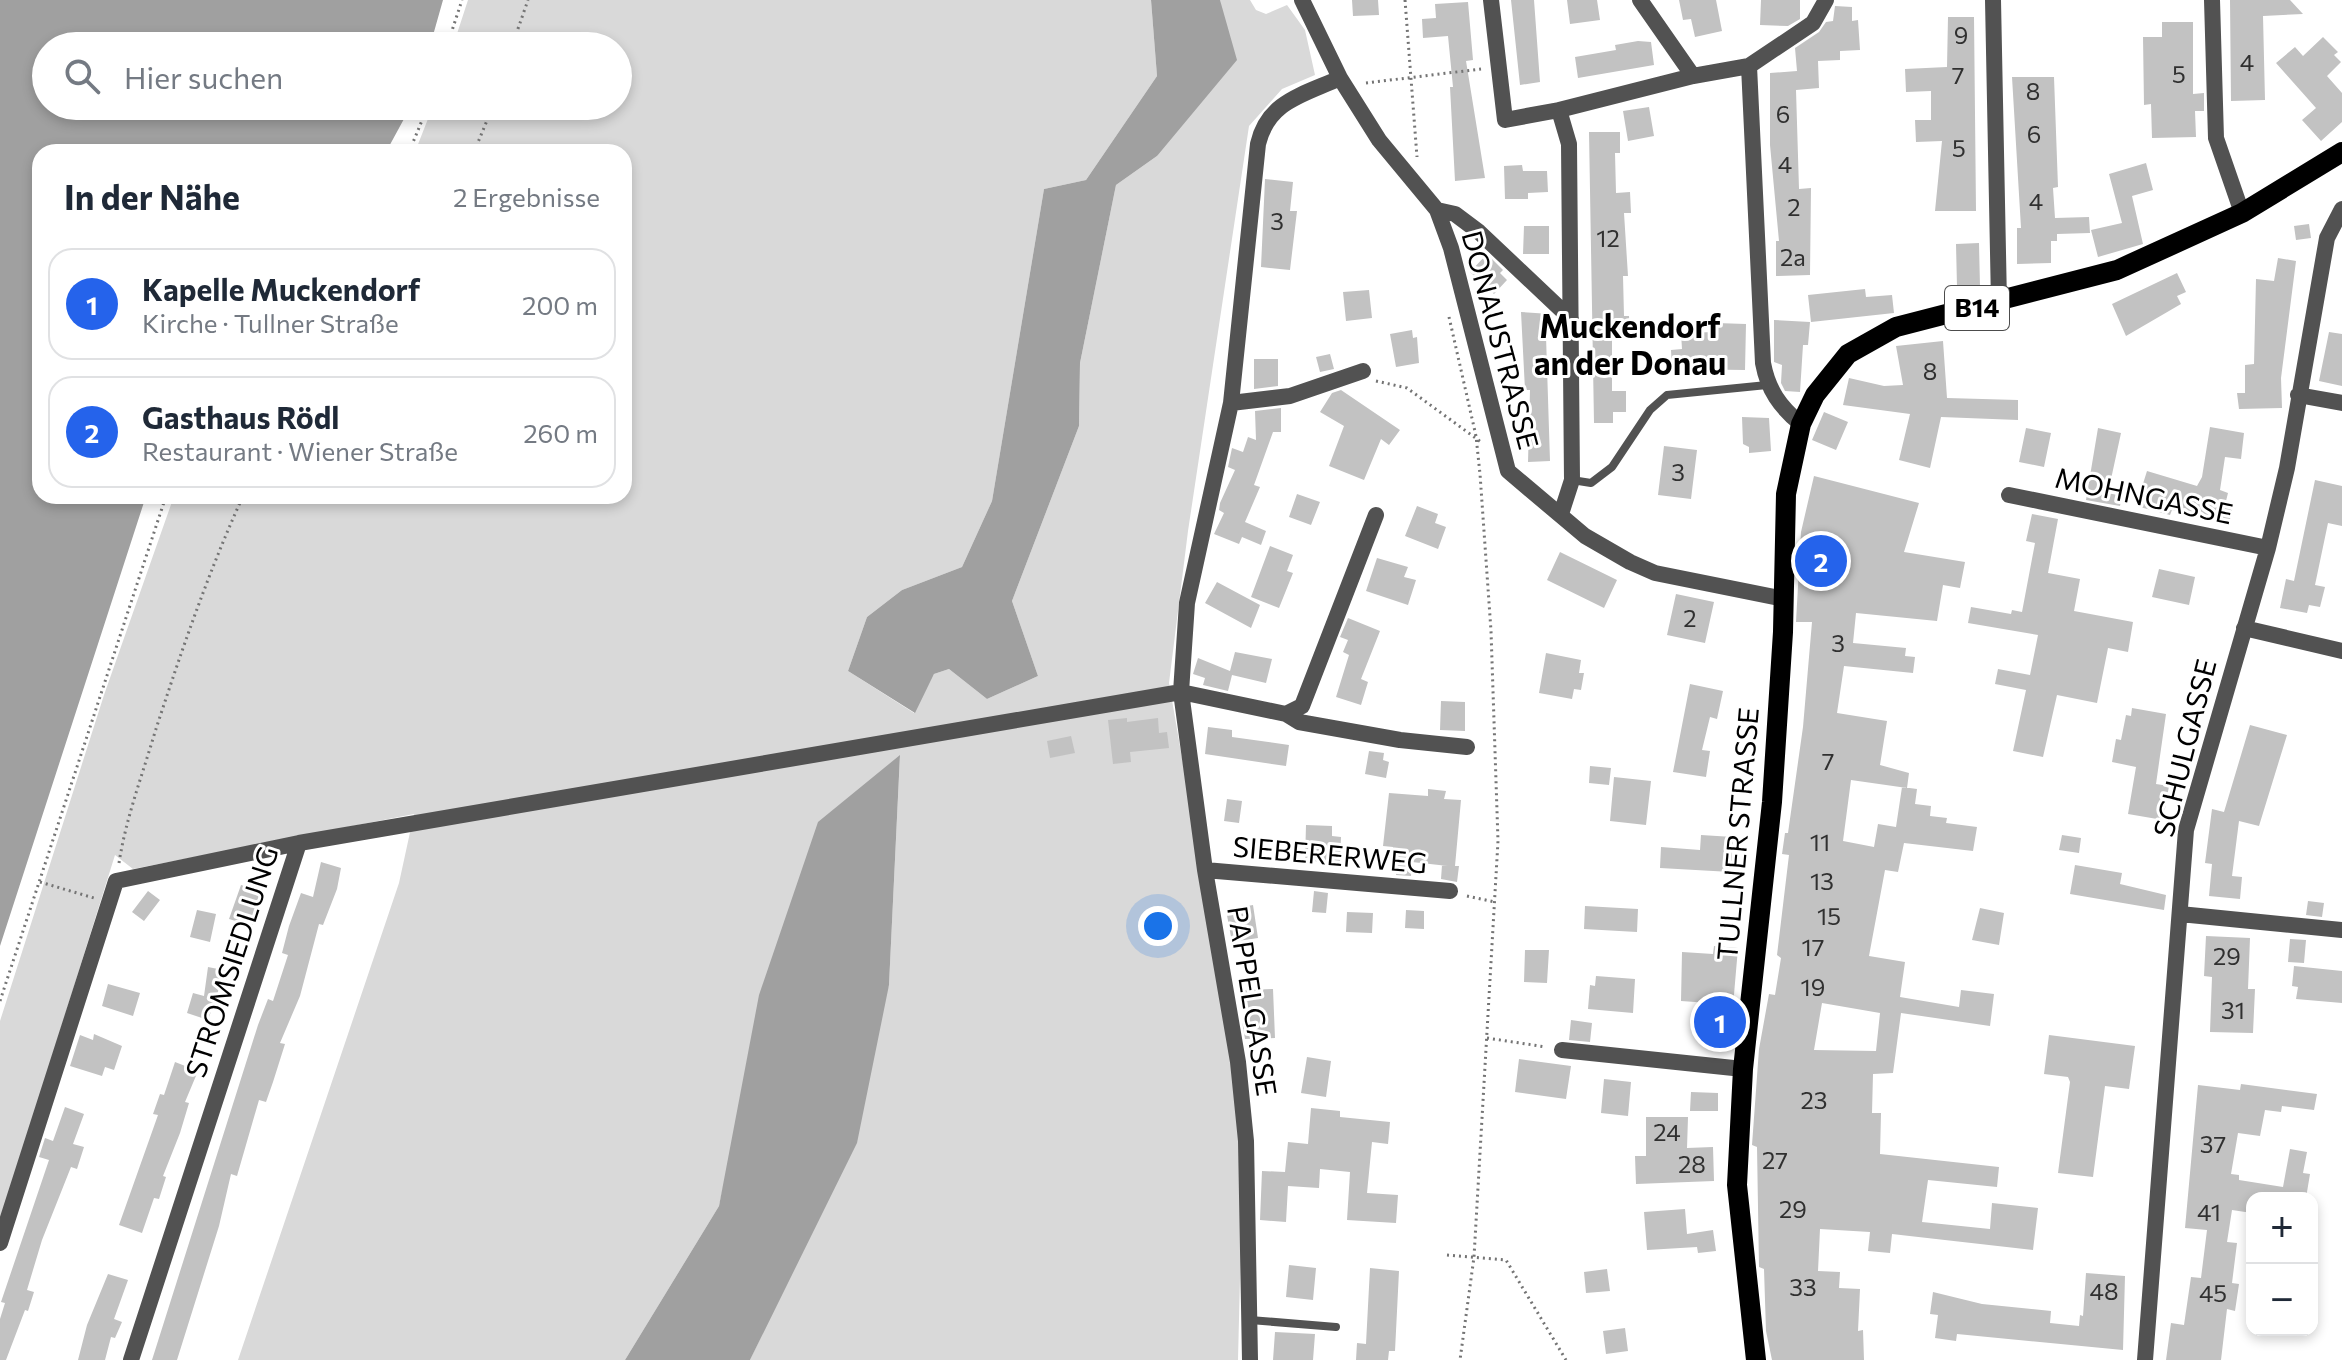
<!DOCTYPE html>
<html lang="de">
<meta charset="utf-8">
<style>
:root{--surface:#fff;--page:#f2f2f3;--text:#1f2937;--muted:#747a83;--line:#e0e1e3;--accent:#2563eb}
body{margin:0;font-family:Commissioner,sans-serif;background:var(--page);color:var(--text)}
.controls{position:absolute;right:24px;bottom:24px;display:grid;overflow:hidden;border-radius:16px;box-shadow:0 4px 12px #0003}
.controls button{width:72px;height:72px;display:grid;place-items:center;padding:0;border:0;border-bottom:2px solid var(--line);background:var(--surface);color:var(--text);font:40px sans-serif}
.you{position:absolute;left:1158px;top:926px;width:28px;height:28px;margin:-20px;border:6px solid #fff;border-radius:50%;background:#1a73e8;box-shadow:0 0 0 12px #1a73e833}
.badge{display:grid;place-items:center;width:52px;height:52px;border-radius:50%;background:var(--accent);color:#fff;font-size:26px;font-weight:700}
.pin{position:absolute;translate:-50% -50%;border:4px solid #fff;box-shadow:0 2px 8px #0006}
.list{margin:0;padding:0;list-style:none}
h2{display:flex;justify-content:space-between;align-items:center;height:104px;margin:0;padding:0 32px;font-size:34px}
h2 small{font-size:26px;font-weight:400;color:var(--muted)}
.list li{display:grid;grid-template-columns:52px 1fr auto;gap:24px;align-items:center;box-sizing:border-box;height:112px;margin:0 16px 16px;padding:0 16px;border:2px solid var(--line);border-radius:24px}
.list b{display:block;font-size:30px;white-space:nowrap}
.list p{margin:0;font-size:26px;white-space:nowrap;color:var(--muted)}
.list em{font-size:26px;font-style:normal;color:var(--muted)}
.icon{flex:none;width:44px;height:44px;fill:none;stroke:currentColor;stroke-width:2;stroke-linecap:round;stroke-linejoin:round}
.map{position:relative;flex:none;width:2342px;height:1360px;overflow:hidden}
.search{position:absolute;background:var(--surface);box-shadow:0 4px 12px #0003;left:32px;top:32px;width:600px;height:88px;display:flex;align-items:center;gap:20px;box-sizing:border-box;padding:0 28px;border-radius:44px;color:var(--muted);font-size:30px}
.panel{position:absolute;background:var(--surface);box-shadow:0 4px 12px #0003;left:32px;top:144px;width:600px;height:360px;border-radius:24px}
.map>svg:first-child{display:block}
.green{fill:#d9d9d9}
.water{fill:#a0a0a0}
.building{fill:#c2c2c2;fill-rule:evenodd}
.lines{fill:none;stroke-linecap:round;stroke-linejoin:round}
.path{stroke:#747474;stroke-width:3;stroke-dasharray:2 4;stroke-linecap:butt}
.lane{stroke:#525252;stroke-width:8}
.street{stroke:#525252;stroke-width:16}
.primary{stroke:#000;stroke-width:20}
.labels{text-anchor:middle;stroke-width:6;stroke-linejoin:round;paint-order:stroke}
.number-label{font-size:24px;fill:#303030}
.shield{fill:#fff;stroke:#4c4c4c;stroke-width:2}
.shield-label{font-size:26px;font-weight:bold;fill:#000}
.street-label{font-size:28px;fill:#000;stroke:#fff}
.quarter-label{font-size:32px;font-weight:bold;fill:#000;stroke:#fff}
</style>
<div class="map">
<svg width="2342" height="1360" viewBox="0 0 2342 1360">
<rect width="100%" height="100%" fill="#fff"/>
<path class="green" d="M468 0H1151L1157 76 1086 180 1044 189 992 501 962 567 902 590 867 617 848 671 914 713 934 674 949 669 987 699 1038 676 1012 601 1079 426 1080 363 1116 185 1157 156 1221 11 1220 0H1250L1256 10 1266 14 1287 5 1305 30 1315 75 1282 89 1249 126 1188 531 1169 683 1233 1052 1242 1196 1238 1360H750L784 1288 889 985 900 756 739 1116 719 1206 625 1360H238L399 883 414 814 133 869 115 855 0 1223V1021L104 695 174 496H624V152H415L433 106H618V46H453Z"/>
<path class="water" d="M0 0H443L430 46H46V106H411L386 152H40V496H146L0 946Z
M1151 0H1220L1237 60 1157 156 1116 185 1080 363 1079 426 1012 601 1038 676 987 699 949 669 934 674 915 713 848 671 867 617 902 590 962 567 992 501 1044 189 1086 180 1157 76Z
M900 755 889 985 857 1143 750 1360H625L719 1206 759 995 818 822Z"/>
<path class="building" d="M1352 0H1378L1379 15 1353 16Z
M1511 0H1534L1540 82 1520 85Z
M1567 0H1597L1600 20 1570 24Z
M1679 0H1716L1722 31 1695 37 1691 19 1683 20Z
M1761 0H1800V19L1788 26 1760 25Z
M2230 0H2290L2303 14 2263 16 2265 100 2231 101Z
M1468 2 1473 60 1466 61 1485 178 1455 181 1450 87H1453L1448 36 1423 38 1422 19 1436 18 1435 4Z
M1835 6 1852 7V21L1858 20 1860 50 1840 51V60L1818 61 1819 88 1796 90 1799 189 1811 188 1810 275 1776 276V241H1779L1770 145V73L1797 71 1795 48 1819 32 1826 22 1833 21Z
M1948 17H1974L1976 211H1935L1942 141 1916 142 1915 120H1931V91L1906 92 1905 69 1947 67Z
M2162 22H2193V94L2204 93V111H2195L2196 137 2152 138 2151 104 2144 105 2143 37H2162Z
M2323 37 2338 52 2334 55 2341 62 2327 76 2342 93V122L2321 141 2302 120 2316 108 2276 63 2295 47 2303 56Z
M1638 41 1651 42 1654 65 1578 78 1575 57 1616 50 1615 45Z
M2012 77H2054L2058 187 2053 188 2055 218 2089 217 2090 233 2057 234V241H2051V263L2017 264V228H2021Z
M1649 107 1654 136 1628 141 1623 111Z
M1589 132H1620V153H1615L1616 193 1630 192 1631 213H1624L1628 276H1623L1624 316H1629L1630 337H1612V391H1626V412H1613V423H1594Z
M2146 163 2153 190 2132 196 2143 244 2098 257 2091 230 2122 223 2109 174Z
M1522 165 1523 171H1547L1548 192 1528 193V199H1505L1504 166Z
M1265 179 1293 182 1290 211H1297L1290 270 1261 267Z
M2309 224 2311 238 2296 240 2294 226Z
M1524 226H1549V254H1523Z
M1979 243 1980 287H1957L1956 244Z
M1487 254 1503 270 1500 273 1507 280 1494 294 1470 272Z
M2278 258 2296 261 2281 378 2282 408 2239 409 2237 393H2245V365L2254 364 2256 279 2274 281Z
M2177 273 2186 292 2177 296 2181 304 2126 336 2112 304Z
M1865 289 1866 297 1892 295 1894 313 1811 322 1808 295Z
M1369 290 1372 318 1346 321 1343 292Z
M1521 312 1550 314V336H1546L1550 461 1528 462 1530 390H1525Z
M1774 320 1810 322 1808 345H1803L1800 392 1785 391 1781 383 1782 365 1774 362Z
M1716 323 1746 324 1745 370 1672 369 1671 350 1682 349 1681 333 1715 332Z
M1412 330 1413 338 1417 337 1419 363 1396 367 1390 334Z
M2329 332 2342 334V386L2319 381Z
M1943 341 1947 398 2018 400V420L1941 417 1930 468 1899 460 1910 414 1843 405 1849 378 1884 386 1903 385 1896 346Z
M1330 354 1334 369 1320 372 1316 357Z
M1254 359H1278V386L1254 389Z
M1341 390 1400 430 1389 445 1381 439 1364 480 1329 466 1344 426 1320 412 1332 393Z
M1281 408V432H1273L1254 485 1260 487 1245 522 1266 531 1261 545 1242 537 1239 544 1214 534 1224 513 1219 510 1220 503 1235 470 1228 467 1232 448 1243 452 1248 437 1256 440 1255 411Z
M1824 412 1848 422 1836 450 1812 440Z
M1742 417 1769 418 1771 451 1749 453V447L1743 444Z
M2210 427 2244 433 2241 459 2225 457 2220 490 2228 493 2225 505 2232 510 2229 524 2172 510 2170 515 2136 506 2147 471 2197 486 2202 477Z
M2026 428 2051 433 2044 467 2019 462Z
M2098 428 2121 433 2108 493 2122 496 2120 506 2086 500Z
M1664 446 1697 450 1691 499 1658 495Z
M1814 476 1919 503 1904 552 1965 562 1960 588 1943 585 1937 621 1856 613 1853 643 1906 648 1905 656 1915 657 1913 673 1844 666 1837 713 1887 721 1880 765 1909 773 1907 788 1851 780 1843 841 1874 847 1878 824 1896 827 1902 787 1917 789 1915 804 1931 806 1930 816 1947 818 1946 823 1977 827 1973 851 1904 843 1898 872 1885 870 1869 956 1905 962 1900 997 1959 1007 1961 990 1994 994 1990 1026 1901 1013 1893 1073 1873 1074 1872 1113H1881L1880 1154 1999 1167 1997 1187 1928 1180 1922 1222 1990 1229 1992 1203 2038 1208 2033 1250 1892 1234 1890 1253 1868 1251 1870 1232 1820 1229 1818 1271 1840 1272 1839 1288 1860 1289 1858 1331 1863 1330 1864 1360H1772L1766 1331 1764 1269 1759 1267 1757 1147 1752 1145 1759 1049 1769 994 1775 995 1781 958 1777 955 1789 855 1782 854 1785 833H1788L1803 727 1812 622H1796L1801 532ZM1822 1003 1880 1013 1876 1051 1814 1050Z
M2315 480 2342 486V526L2328 523 2315 585 2325 587 2320 607 2309 605 2307 613 2280 608 2286 579 2294 581Z
M1297 494 1320 502 1311 525 1289 517Z
M1417 506 1438 514 1435 523 1446 527 1438 549 1405 536Z
M2032 514 2058 519 2048 573 2080 579 2074 611 2133 622 2128 652 2108 648 2097 703 2057 695 2043 757 2013 751 2026 690 1995 684 1998 669 2030 675 2038 635 1968 623 1971 607 2011 614 2012 610 2022 612 2035 543 2026 541Z
M1270 546 1293 555 1287 571 1293 573 1279 608 1251 597Z
M1560 552 1617 580 1604 608 1547 580Z
M1377 558 1408 567 1404 577 1416 580 1408 605 1366 591Z
M2159 569 2195 577 2189 605 2152 597Z
M1217 582 1260 605 1251 628 1205 603Z
M1676 594 1714 602 1705 643 1667 635Z
M1348 618 1380 631 1361 679 1368 682 1361 705 1336 697 1349 655 1343 652 1348 640 1340 637Z
M1235 652 1272 659 1266 683 1232 675 1228 691 1203 685 1205 678 1193 674 1198 658 1230 671Z
M1546 653 1581 660 1579 673H1584L1581 690 1574 689 1572 699 1539 693Z
M1690 684 1723 691 1717 719 1710 717 1702 750 1710 751 1706 777 1673 772Z
M1441 701 1465 702V731L1440 730Z
M2132 708 2166 714 2156 784 2169 786 2163 820 2128 814 2136 767 2112 762 2116 739 2121 740 2126 715 2131 716Z
M1127 718V722L1158 718 1159 733 1167 732 1169 748 1130 752 1131 762 1113 764 1108 720Z
M2250 725 2287 735 2259 826 2239 821 2232 876 2242 877 2240 899 2209 896 2212 864 2205 863 2212 809 2224 812Z
M1208 727 1232 730V737L1289 745 1286 766 1205 754Z
M1071 736 1075 753 1050 758 1047 741Z
M1369 751 1384 753 1383 760 1389 762 1386 778 1365 774Z
M1590 766 1611 768 1609 785 1589 783Z
M1614 777 1651 781 1646 825 1610 821Z
M1428 789 1446 791 1444 799 1461 800 1455 866H1459L1457 882 1441 879 1442 865 1448 866 1412 862 1411 876 1396 875 1397 860H1392L1393 847 1383 846 1389 793 1428 796Z
M1227 799 1242 801 1239 823 1224 821Z
M1306 825 1332 826V836L1341 837 1340 862 1305 861Z
M1701 835 1733 837 1731 872 1660 868 1661 847 1700 850Z
M2062 835 2081 838 2079 853 2059 850Z
M321 862 341 868 337 889 323 925 319 924 300 996 280 1043 285 1044 273 1082 266 1102 259 1100 237 1176 231 1174 219 1226 177 1360H152L258 1025 268 999 273 1001 288 955 282 953 289 926 301 893 313 897Z
M2075 865 2122 873 2120 884 2166 895 2164 910 2070 894Z
M241 885 263 892 252 926 229 919Z
M148 891 160 900 144 921 132 912Z
M1314 891 1328 893 1326 913 1312 912Z
M2308 901 2324 903 2322 917 2306 915Z
M1253 905 1258 938 1232 942 1226 910Z
M1585 906 1638 909 1637 932 1584 929Z
M1980 908 2004 913 1999 945 1972 940Z
M197 910 216 914 210 942 190 937Z
M1406 910 1424 911V929L1405 928Z
M1347 912 1373 913 1372 933 1346 932Z
M2206 936 2250 938 2248 989H2255L2253 1033 2210 1032 2212 977 2204 976Z
M2290 939 2306 940 2304 963 2288 962Z
M1714 946 1738 948 1730 1041 1706 1039 1709 1003 1681 1001 1682 952 1713 954Z
M1525 950H1549L1547 983 1524 982Z
M2294 966 2342 971V1003L2296 999 2298 987 2292 986Z
M208 967 228 971 225 987 220 986 208 1020 187 1013 193 993 204 996Z
M1596 976 1635 979 1633 1013 1588 1009 1590 985 1595 986Z
M108 984 140 993 133 1016 102 1006Z
M1273 989 1275 1038 1245 1039 1242 1021H1245V990Z
M1571 1020 1592 1023 1590 1042 1569 1040Z
M94 1034 122 1046 114 1070 105 1067 102 1076 70 1066 80 1035 93 1040Z
M2049 1035 2135 1046 2129 1089 2105 1086 2093 1177 2058 1173 2070 1082 2068 1077 2044 1074Z
M1307 1057 1331 1061 1326 1097 1301 1093Z
M1519 1059 1571 1066 1566 1099 1515 1092Z
M175 1062 198 1071 185 1102 189 1103 180 1133 163 1176 166 1177 159 1199 154 1198 142 1233 119 1225 158 1115 153 1114 160 1094 164 1095Z
M1604 1079 1631 1082 1628 1116 1601 1113Z
M2241 1084 2317 1094 2314 1110 2282 1106 2281 1112 2265 1110 2260 1136 2238 1133 2231 1174 2239 1175V1180L2283 1187 2290 1149 2307 1152 2303 1173 2310 1174 2306 1198H2252V1213L2232 1210 2227 1242 2237 1243 2232 1283 2239 1284 2235 1311 2227 1309 2221 1360H2166L2171 1323 2184 1325 2191 1277 2201 1278 2207 1230 2185 1228 2198 1085 2240 1090Z
M1691 1092 1718 1093V1111H1690Z
M65 1107 84 1114 73 1144 84 1147 77 1169 71 1167 42 1240 27 1290 34 1292 28 1311 25 1310 6 1360H0V1319L5 1303 1 1302 49 1160 39 1157 45 1138 53 1141Z
M1311 1108 1340 1111V1117L1390 1122 1388 1144 1372 1142 1367 1193 1398 1195 1396 1223 1347 1220 1350 1172 1320 1169 1319 1188 1288 1186 1286 1222 1260 1220 1262 1171 1285 1172 1288 1142 1308 1144Z
M1646 1117H1688L1687 1148 1713 1147 1714 1181 1636 1184 1635 1156H1646Z
M1685 1209 1687 1234 1713 1230 1716 1251 1698 1253 1697 1247 1647 1250 1644 1212Z
M1289 1265 1316 1268 1313 1300 1286 1297Z
M1370 1268 1399 1271 1395 1351H1389L1388 1360H1356L1357 1343 1366 1344Z
M1607 1269 1610 1291 1586 1293 1584 1272Z
M2086 1273 2125 1276 2123 1350 1957 1334 1956 1341 1935 1338 1938 1315 1930 1314 1933 1292 1982 1304 2051 1311 2050 1323 2079 1326 2080 1315 2083 1316Z
M108 1274 128 1280 114 1319 122 1322 115 1338 111 1337 105 1360H78L87 1325Z
M1625 1328 1628 1351 1606 1354 1603 1331Z
M1275 1332 1315 1334 1313 1360H1273Z"/>
<g class="lines">
<path class="path" d="M1405 0 1417 157
M447 46 462 0
M512 46 528 0
M1366 83 1481 69
M409 152 428 106
M474 152 493 106
M1449 317 1476 436 1480 474 1491 631 1498 841 1474 1257 1460 1360
M1376 381 1407 388 1481 442
M119 863C126 818 142 776 155 732 181 652 208 573 243 496
M40 882 94 898
M1467 896 1495 902
M0 1001 166 496
M1487 1038 1546 1047
M1447 1255 1506 1260 1566 1360"/>
<path class="lane" d="M1572 480 1591 483 1612 467 1650 410 1667 395 1767 385
M1250 1320 1336 1327"/>
<path class="street" d="M1302 0 1340 78 1379 140 1437 210 1451 248 1508 471 1585 536 1630 562 1655 573 1784 599
M1491 0 1505 120 1559 110 1569 144 1572 480 1561 514
M1640 0 1693 76
M1993 0 1999 303
M2212 0 2216 138 2242 213
M1559 110 1693 76 1749 66
M1437 210 1455 214 1479 232 1571 319
M2298 395 2342 403
M1231 403 1290 396 1363 371
M1801 424C1780 407 1768 390 1763 363L1749 66 1813 23 1826 0
M2009 495 2268 548
M2244 628 2342 651
M1286 714 1299 722 1400 740 1467 747
M1205 870 1450 891
M2180 914 2342 930
M1562 1050 1743 1069
M0 1243 116 881 299 843 1181 692 1286 714 1302 706 1376 515
M131 1360 299 843
M1250 1360 1246 1141 1238 1062 1205 870 1181 692 1187 603 1231 403 1258 144C1268 101 1303 95 1340 78
M2145 1360 2186 830 2268 548 2287 468 2327 238 2342 209"/>
<path class="primary" d="M1756 1360 1737 1185 1743 1069 1772 802 1783 632 1786 494 1801 424 1815 395 1848 354 1896 327 2117 270 2242 213 2342 152"/>
</g>
<g class="labels">
<g class="number-label">
<text x="1961" y="44">9</text>
<text x="2247" y="71">4</text>
<text x="2179" y="83">5</text>
<text x="1958" y="84">7</text>
<text x="2033" y="100">8</text>
<text x="1783" y="123">6</text>
<text x="2034" y="143">6</text>
<text x="1959" y="157">5</text>
<text x="1785" y="173">4</text>
<text x="2036" y="210">4</text>
<text x="1794" y="216">2</text>
<text x="1277" y="230">3</text>
<text x="1608" y="247">12</text>
<text x="1793" y="266">2a</text>
<text x="1930" y="380">8</text>
<text x="1678" y="481">3</text>
<text x="1690" y="627">2</text>
<text x="1838" y="652">3</text>
<text x="1828" y="770">7</text>
<text x="1820" y="851">11</text>
<text x="1822" y="890">13</text>
<text x="1829" y="925">15</text>
<text x="1813" y="956">17</text>
<text x="2227" y="965">29</text>
<text x="1813" y="996">19</text>
<text x="2233" y="1019">31</text>
<text x="1814" y="1109">23</text>
<text x="1667" y="1141">24</text>
<text x="2213" y="1153">37</text>
<text x="1775" y="1169">27</text>
<text x="1692" y="1173">28</text>
<text x="1793" y="1218">29</text>
<text x="2209" y="1221">41</text>
<text x="1803" y="1296">33</text>
<text x="2104" y="1300">48</text>
<text x="2213" y="1302">45</text>
</g>
<rect class="shield" x="1945" y="286" width="64" height="44" rx="6"/>
<g class="shield-label">
<text x="1977" y="317">B14</text>
</g>
<g class="street-label">
<text transform="translate(1500 340) rotate(75)" y="10">DONAUSTRASSE</text>
<text transform="translate(2144 496) rotate(12)" y="10">MOHNGASSE</text>
<text transform="translate(2185 748) rotate(-76)" y="10">SCHULGASSE</text>
<text transform="translate(1738 834) rotate(-85)" y="10">TULLNER STRASSE</text>
<text transform="translate(1330 855) rotate(5)" y="10">SIEBERERWEG</text>
<text transform="translate(232 962) rotate(-72)" y="10">STROMSIEDLUNG</text>
<text transform="translate(1252 1001) rotate(81)" y="10">PAPPELGASSE</text>
</g>
<g class="quarter-label">
<text x="1630" y="338">Muckendorf<tspan x="1630" dy="37">an der Donau</tspan></text>
</g>
</g>
</svg>
<div class="controls">
<button>+</button>
<button>−</button>
</div>
<div class="you"></div>
<div class="pin badge" style="left:1720px;top:1022px">1</div>
<div class="pin badge" style="left:1821px;top:561px">2</div>
<div class="search"><svg class="icon" aria-label="search" viewBox="0 0 24 24"><circle cx="10" cy="10" r="6"/><path d="M15 15l6 6"/></svg>Hier suchen</div>
<section class="panel">
<h2>In der Nähe<small>2 Ergebnisse</small></h2>
<ul class="list">
<li><span class="badge">1</span><div><b>Kapelle Muckendorf</b><p>Kirche · Tullner Straße</p></div><em>200 m</em></li>
<li><span class="badge">2</span><div><b>Gasthaus Rödl</b><p>Restaurant · Wiener Straße</p></div><em>260 m</em></li>
</ul>
</section>
</div>
